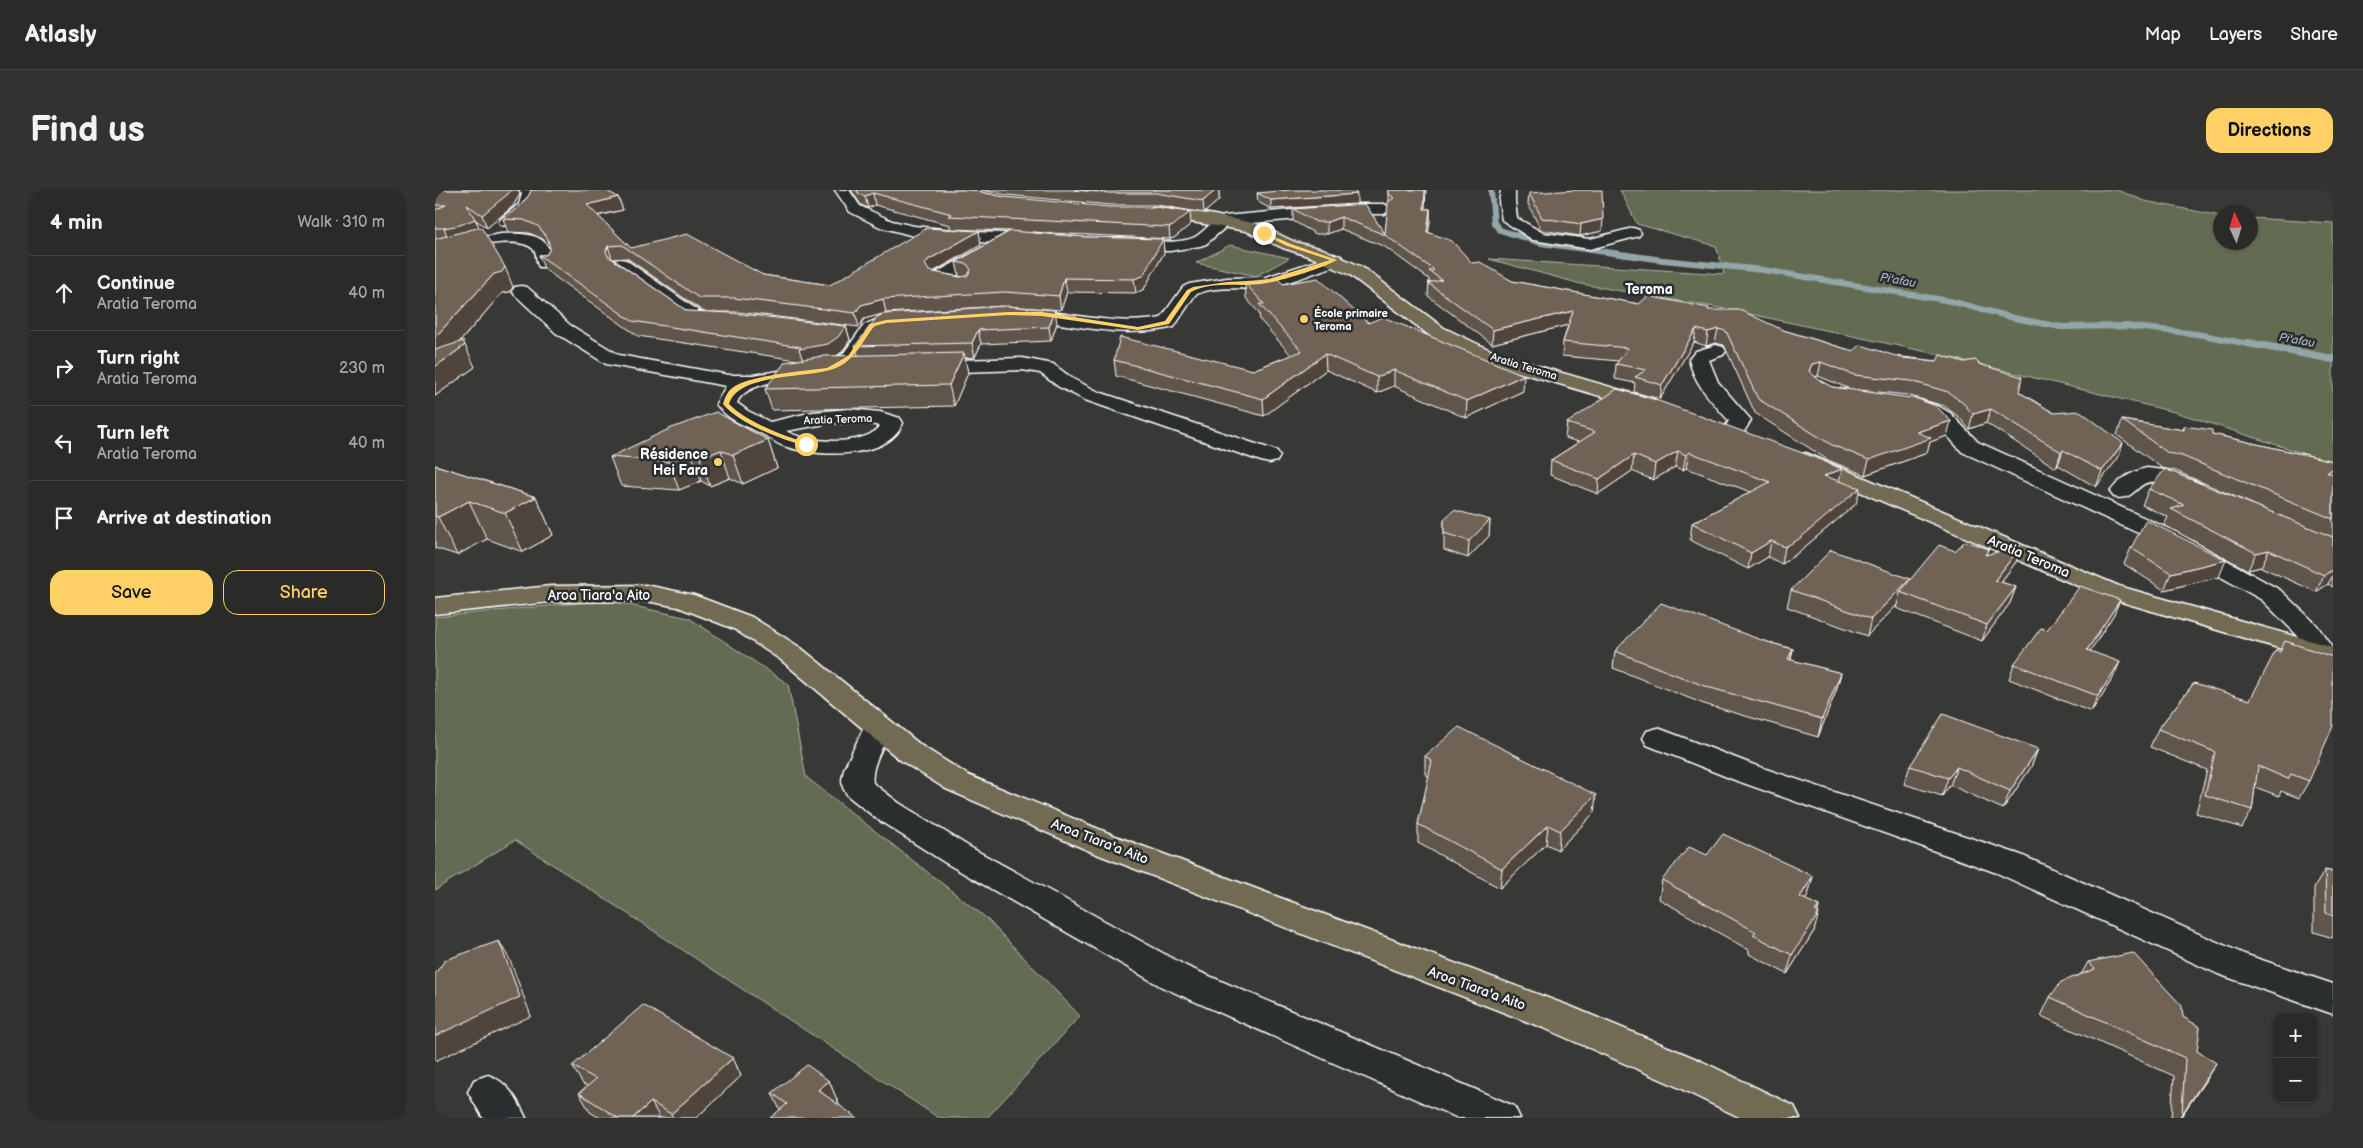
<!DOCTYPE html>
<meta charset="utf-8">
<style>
:root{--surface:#2a2a28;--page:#323230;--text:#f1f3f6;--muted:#a5a7a8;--line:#464645;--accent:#ffd166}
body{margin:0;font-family:"Balsamiq Sans",sans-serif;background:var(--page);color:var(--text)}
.controls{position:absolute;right:15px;bottom:15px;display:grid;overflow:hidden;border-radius:10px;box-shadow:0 1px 4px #0004}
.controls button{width:45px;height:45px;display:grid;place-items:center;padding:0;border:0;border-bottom:1px solid var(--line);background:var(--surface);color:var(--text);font:25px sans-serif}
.compass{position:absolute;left:1778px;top:15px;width:45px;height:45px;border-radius:50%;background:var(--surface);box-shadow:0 1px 4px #0004;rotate:356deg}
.stop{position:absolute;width:15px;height:15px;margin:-11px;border:4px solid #ffd166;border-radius:50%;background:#fff}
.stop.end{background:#ffd166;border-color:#fff;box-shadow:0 1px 5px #0008}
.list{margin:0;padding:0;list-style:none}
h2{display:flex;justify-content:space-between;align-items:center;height:65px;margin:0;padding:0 20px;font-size:21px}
h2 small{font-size:16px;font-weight:400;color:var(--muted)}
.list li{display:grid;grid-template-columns:32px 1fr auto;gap:15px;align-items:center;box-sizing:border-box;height:75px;padding:0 20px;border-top:1px solid var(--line)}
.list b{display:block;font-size:19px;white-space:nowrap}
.list p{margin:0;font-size:16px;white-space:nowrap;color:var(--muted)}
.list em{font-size:16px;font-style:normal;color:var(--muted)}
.actions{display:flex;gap:10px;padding:15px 20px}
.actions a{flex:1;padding:11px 0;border:1px solid var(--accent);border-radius:15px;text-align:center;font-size:18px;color:var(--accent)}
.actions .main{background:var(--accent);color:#111}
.icon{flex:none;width:28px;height:28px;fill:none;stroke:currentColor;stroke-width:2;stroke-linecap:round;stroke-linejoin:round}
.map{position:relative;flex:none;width:1898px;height:928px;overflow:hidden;border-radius:15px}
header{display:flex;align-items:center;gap:30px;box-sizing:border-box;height:70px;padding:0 25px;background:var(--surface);border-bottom:1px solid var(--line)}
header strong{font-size:24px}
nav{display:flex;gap:28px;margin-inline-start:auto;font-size:18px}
.intro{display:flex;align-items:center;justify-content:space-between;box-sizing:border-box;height:120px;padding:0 30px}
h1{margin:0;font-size:35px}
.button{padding:12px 22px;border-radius:15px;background:var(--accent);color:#111;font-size:18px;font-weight:700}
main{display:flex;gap:30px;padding:0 30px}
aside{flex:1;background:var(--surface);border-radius:15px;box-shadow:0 1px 4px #0004}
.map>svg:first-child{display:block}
.green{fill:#636c52;stroke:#b1b6a8}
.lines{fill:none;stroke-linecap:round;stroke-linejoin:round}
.stream-far1{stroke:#94a6a9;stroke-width:6}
.stream{stroke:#94a6a9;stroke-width:8}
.minor-casing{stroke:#fff;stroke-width:3}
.major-casing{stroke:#fff;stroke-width:3}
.minor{fill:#2a2d2e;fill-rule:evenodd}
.major{fill:#726b52;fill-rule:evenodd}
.wall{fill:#61544b;stroke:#fff;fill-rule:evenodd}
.shaded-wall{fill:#4f453d;stroke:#fff}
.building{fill:#716257;stroke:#fff}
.route{fill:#ffd166}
.poi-dot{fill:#ffd166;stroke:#2a2d2e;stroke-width:2}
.labels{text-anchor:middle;stroke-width:5;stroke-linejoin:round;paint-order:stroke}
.far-poi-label{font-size:11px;font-weight:bold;fill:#fff;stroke:#2a2d2e;text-anchor:start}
.far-street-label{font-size:11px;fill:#fff;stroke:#2a2d2e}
.far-water-label{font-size:12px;font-style:italic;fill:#a6b4b8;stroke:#2a2d2e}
.far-quarter-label{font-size:14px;font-weight:bold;fill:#fff;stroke:#2a2d2e}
.poi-label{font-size:14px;font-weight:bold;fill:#fff;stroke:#2a2d2e;text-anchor:end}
.street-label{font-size:14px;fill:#fff;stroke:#2a2d2e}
</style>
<header>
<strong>Atlasly</strong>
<nav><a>Map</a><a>Layers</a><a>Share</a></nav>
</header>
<div class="intro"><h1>Find us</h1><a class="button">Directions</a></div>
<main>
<aside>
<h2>4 min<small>Walk · 310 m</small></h2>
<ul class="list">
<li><svg class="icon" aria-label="ahead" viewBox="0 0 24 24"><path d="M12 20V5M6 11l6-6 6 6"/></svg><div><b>Continue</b><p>Aratia Teroma</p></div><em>40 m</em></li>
<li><svg class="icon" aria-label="right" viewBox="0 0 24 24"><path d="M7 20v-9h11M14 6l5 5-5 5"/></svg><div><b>Turn right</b><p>Aratia Teroma</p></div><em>230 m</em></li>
<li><svg class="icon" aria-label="left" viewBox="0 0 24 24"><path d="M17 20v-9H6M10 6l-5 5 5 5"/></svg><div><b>Turn left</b><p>Aratia Teroma</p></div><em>40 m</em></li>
<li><svg class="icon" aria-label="arrive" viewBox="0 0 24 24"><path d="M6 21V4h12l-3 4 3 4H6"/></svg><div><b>Arrive at destination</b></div></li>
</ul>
<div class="actions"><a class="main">Save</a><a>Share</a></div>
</aside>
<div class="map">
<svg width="1898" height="928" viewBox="0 0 1898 928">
<rect width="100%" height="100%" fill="#383836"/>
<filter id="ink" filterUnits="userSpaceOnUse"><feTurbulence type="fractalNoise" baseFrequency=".02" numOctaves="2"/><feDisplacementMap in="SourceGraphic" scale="10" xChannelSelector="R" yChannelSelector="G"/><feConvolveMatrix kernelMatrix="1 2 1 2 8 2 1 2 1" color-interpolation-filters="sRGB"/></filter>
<g filter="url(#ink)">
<path class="green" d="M1185 0H1682L1710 11 1785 26 1786 52H1816V28L1898 33V273L1743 223 1497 163 1296 120 1146 94 1054 69 1289 84 1281 56 1202 34Z
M795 55 854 68 821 86 761 73Z
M171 410 254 428 353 494 371 587 550 727 645 826 552 928H504L80 650 0 700V427Z"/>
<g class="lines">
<path class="stream-far1" d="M1056 0 1059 33 1065 40 1106 53 1228 70 1328 80 1515 111 1579 128 1626 137 1691 136 1762 144 1819 155"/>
<path class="stream" d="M1813 153 1898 169"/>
<defs>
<path id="minor" d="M84 0H100L102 3C101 19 83 39 66 35L64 32 66 29 84 14 87 4Z
M400 0H414L425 16 457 31 479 36 537 42 598 44 604 46 606 49 604 52 598 54 537 52 479 46 445 37 415 22Z
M1066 0H1080V12L1082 28 1108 43 1155 49 1198 38 1204 40 1206 43 1204 46 1155 59 1098 50 1067 30 1064 12Z
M923 14H949L957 19 949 24H923L793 35 771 54 765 56 735 61 690 60 684 58 682 55 684 52 690 50C709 51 744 55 760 47 771 41 777 29 789 26Z
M66 44C92 43 115 43 118 73L116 77H104C100 71 103 64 98 59 82 43 20 61 0 66V56Z
M554 54 560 56 562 59 560 62 519 87 534 90 537 94 534 98C523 101 508 96 497 93L494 89 497 85Z
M900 65 906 66 908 70 906 74C882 81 857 93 833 97 809 101 782 94 760 105L739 137C687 150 636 133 584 129L578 128 575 124 578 120 584 119C631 121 679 137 726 128L748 97 754 94 792 88 831 87Z
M185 69 191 70 268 124 283 126 285 130 283 134H257L179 78 177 74 179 70Z
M86 96 92 97 135 135 184 165 294 185H318L389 174 408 164 429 135 447 127 454 129 456 133C452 138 446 139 441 144 429 155 428 172 412 179 386 190 312 185 302 213L313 221 335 232 378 222 414 219 445 222 465 228 468 233C454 270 383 267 352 257 343 255 337 249 329 245 311 235 293 231 281 214L291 196 171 174 121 143 80 105 77 101 80 97ZM396 233H430L445 236C430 257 371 253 351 241Z
M1281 155 1288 157 1291 161 1288 165 1274 170 1283 192 1316 230 1307 245 1299 246 1291 245 1288 240 1294 231C1278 212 1259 195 1254 169L1261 161Z
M587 168 618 174 638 189 664 202 842 261 845 266 842 271 834 273 826 271 650 210 624 197 605 183 587 180 494 183 487 181 484 177 487 173 494 171Z
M1485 211 1501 215 1515 223 1543 252 1745 344 1845 400 1881 434 1898 458V469L1888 472 1878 470 1862 445 1827 410 1727 354 1527 262 1500 232 1478 221 1475 217 1478 213Z
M1712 278 1729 280 1764 293 1798 298 1818 304 1839 329 1835 334C1813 340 1816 325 1802 314 1792 307 1766 308 1753 304 1742 301 1731 293 1720 292 1701 290 1701 312 1679 307L1675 302C1685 288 1696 282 1712 278Z
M443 527 453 529 458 536C451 552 435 575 438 593L464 613 533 656 753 777 1079 916 1085 928H1023L727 797 509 672 442 629 413 606 408 598 407 590 409 579 433 529Z
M1223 538 1319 575 1586 665 1809 764 1898 794V824L1783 784 1562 683 1297 589 1212 555 1208 548 1212 541Z
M53 885C73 892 82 909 91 928H48L33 902 39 890Z"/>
<path id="major" d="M719 17 774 24 822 34 860 52 888 59 927 77 1009 138 1066 165 1220 210 1223 214 1220 218 1213 220 1052 173 995 146 915 85 876 67 848 58 811 41 714 25 711 22 714 19Z
M1371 263 1684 396 1898 457V474L1666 406 1363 275 1360 270 1363 265Z
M211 395 259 405 317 427 366 458 487 556 533 585 683 647 1137 817 1264 870 1359 916 1365 928H1306L1236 894 1111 839 659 663 511 599 465 570 346 470 299 439 243 417 211 411 116 412 0 424V408L116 396Z"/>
</defs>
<use href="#minor" class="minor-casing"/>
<use href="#major" class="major-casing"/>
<use href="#minor" class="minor"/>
<use href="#major" class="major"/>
</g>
<path class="wall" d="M0 0H83L85 4 78 16 52 38 41 30 44 38 78 97 75 102 67 103 24 153 40 177 0 206Z
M416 0H536L570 7 756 34 739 48 735 49 597 42 650 47 728 49 729 63 709 99 701 103 632 102 626 120 573 116 622 133 616 151 546 154 540 167 530 168 533 183 519 216 337 220 330 199 362 170 203 146 109 79 104 65H111L115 59 108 49 94 43 73 42 68 29 85 16 94 5 183 7 188 20 163 26 196 58 328 85 395 95 546 55 499 82 527 87 524 86 521 72 574 41 515 39V35L440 15 433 18 426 15ZM192 68 269 122H303L424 137 429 129 451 123 568 116 420 156 423 165 401 166 407 162 415 150 411 136 252 121 178 69Z
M546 0H784V10L769 23 722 15H675L572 5Z
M954 0H991L990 19H995V31L993 42 1037 73 1077 91 1204 114 1273 120 1348 140 1418 161 1502 171 1529 172 1544 174 1584 202 1619 223 1688 253 1683 268 1661 297 1623 275 1621 278 1551 233 1534 239 1524 227 1509 216 1472 205 1416 199 1512 246 1495 252 1492 263 1430 285 1393 270 1320 223 1289 155 1280 153 1271 156 1259 152 1225 209 1199 202 1200 193 1180 189 1181 174 1184 171 1127 166 1128 152 1133 135 1057 154 993 106 994 89 950 57 906 39 892 44H881L858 31V19L930 14 950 44 954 12ZM1383 186 1415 199 1397 197 1384 190 1380 187Z
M822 3 922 14 836 19 823 12Z
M1094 3 1167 41 1145 46 1106 40 1093 14Z
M810 93 848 94 1088 201 1031 228 959 196 942 203 891 180 829 226 681 186 679 170 818 180 856 165 825 130 824 123 811 108Z
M1687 230 1748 240 1749 236 1777 244 1898 271V397L1893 394 1881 402 1826 377 1813 380 1729 335 1733 327 1707 315 1714 299 1854 330 1741 281 1727 278 1682 245Z
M1132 233 1404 291 1421 314 1360 365 1347 374 1333 367 1313 379 1255 350 1257 333 1316 302 1251 278 1248 280 1240 277 1218 290 1197 281 1163 304 1115 285 1116 270 1144 252 1130 248Z
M333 250 342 278 308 294 295 288 275 296 266 291 244 300 186 296 175 267Z
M0 275 101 307 118 345 88 362 52 349 22 365 0 358Z
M1009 329 1055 330 1054 346 1033 368 1009 360Z
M1696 358 1784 387 1729 400 1689 374Z
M1520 361 1552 364 1581 372 1566 392 1581 397 1575 413 1547 451 1461 418 1462 415 1432 446 1352 417 1356 400 1475 389 1474 391Z
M1679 424 1655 461 1678 488 1656 522 1574 489 1579 474 1612 440Z
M1329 451 1358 459 1356 470 1406 483 1401 501 1383 547 1269 514 1178 478 1180 461Z
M1759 493 1874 591 1864 608 1846 601 1844 606 1820 597 1817 620 1807 638 1761 623 1772 580 1715 557 1723 539Z
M1603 559 1596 577 1568 619 1515 595 1507 606 1469 594 1475 576Z
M990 566 1159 623 1123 660 1111 654 1065 698 983 653V634L994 587 990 584Z
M1272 665 1378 686 1373 705 1370 710 1384 716 1379 741 1352 784 1314 764V760L1224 709 1227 690Z
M1890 680 1898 682V748L1879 742V698Z
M1653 772 1748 827 1762 861 1770 891 1745 928H1736L1739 886 1606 826 1615 807 1647 783Z
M298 868 306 886 261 928H165L155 922 144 903 152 896 148 894 137 876Z
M394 891 404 915 345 920 337 903Z"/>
<path class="shaded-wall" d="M76 0H83L85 4 78 16 52 38 47 25Z
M781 0H784V10L769 23 768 11Z
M438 3 440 15 433 18 430 6Z
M922 4V14L836 19V10Z
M183 7 188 20 156 27 152 15Z
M995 19V31L992 54V42Z
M755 22 756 34 739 48 735 49 734 37Z
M906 27V39L892 44V32Z
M40 29 46 41 14 51 9 38Z
M1168 29 1167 41 1145 46 1146 34Z
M544 41 546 55 496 83 492 88 490 74 493 70Z
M728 49 729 63 709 99 701 103 699 89Z
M173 56 177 69 175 75 171 61Z
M70 77 78 97 75 102 67 103 7 172 30 155 40 177 0 206V147L59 84Z
M629 88 632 102 626 120 624 106Z
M448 109 451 123 429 129 424 137 420 123 426 115Z
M620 120 622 133 616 151 614 137Z
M1138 121 1137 134 1057 154 1058 140Z
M411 136 415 150 407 162 397 169 369 174 364 159Z
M1261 139 1259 152 1225 209 1227 195Z
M1283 139 1280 153 1271 156 1273 142Z
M543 140 546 154 540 167 537 153Z
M529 163 533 183 519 216 514 195Z
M890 164 891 180 829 226 828 209Z
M1386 172 1383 186 1374 188V181L1377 174Z
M959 180V196L942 203V187Z
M1089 185 1088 201 1031 228 1032 211Z
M1556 219 1551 233 1534 239 1538 224Z
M1516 231 1512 246 1495 252 1492 263 1430 285 1434 270 1482 242Z
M333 250 342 278 308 294 298 265Z
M1688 253 1683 268 1661 297 1667 281Z
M286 260 295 288 275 296 265 268Z
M1628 260 1623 275 1621 278 1626 262Z
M1243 261 1240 277 1218 290 1220 274Z
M256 262 266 291 244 300 234 272Z
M1254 262 1251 278 1248 280 1251 265Z
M1199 265 1197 281 1163 304 1164 289Z
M1407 279 1403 295 1389 286Z
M1898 279V291L1892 282Z
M1425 298 1421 314 1360 365 1347 374 1350 357Z
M101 307 118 345 88 362 70 323Z
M34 311 52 349 22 365 3 327Z
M1055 330 1054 346 1033 368 1034 351Z
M1336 351 1333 367 1313 379 1316 363Z
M1586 356 1581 372 1555 406 1560 390Z
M1834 360 1826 377 1813 380 1821 363Z
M1791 370 1784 387 1729 400 1736 383Z
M1898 380V385L1893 394 1881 402 1889 385Z
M1475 389 1471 404 1465 402 1462 415 1432 446 1436 429Z
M1581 397 1575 413 1547 451 1552 435Z
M1685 410 1679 424 1646 475 1652 460Z
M1358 459 1354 476 1353 469Z
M1685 472 1678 488 1656 522 1663 506Z
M1406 483 1401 501 1383 547 1387 529Z
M1603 559 1596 577 1568 619 1575 601Z
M1522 577 1515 595 1507 606 1513 588Z
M1161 605 1159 623 1123 660 1125 641Z
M1113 635 1111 654 1065 698 1067 679Z
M1378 686 1373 705 1360 726 1365 707Z
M1384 716 1381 728 1384 723 1379 741 1352 784 1357 765 1380 721Z
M64 751 75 770 96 826 0 871V846Z
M298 868 306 886 261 928H238L236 924Z
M1781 873 1770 891 1745 928H1744Z
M394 891 405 917 383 900Z
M216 912 225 928H198Z"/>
<path class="building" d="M0 0H76L73 4 47 25 32 15 40 29 25 35 9 38H0V20L11 15H0Z
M96 0H170L183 7 152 15 196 58 252 44 328 85 395 95 492 38 544 41 493 70 490 74 494 81 525 87 532 86 536 80 532 74 521 72 575 41 650 47 728 49 708 86 699 89 629 88 624 106 570 102 448 109 426 115 420 123 299 108H264L187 55 173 56 171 61 173 66 252 121 298 123 411 136 403 147 393 154 364 159 366 157 197 131 104 65H111L115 59 113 49 103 36 89 30 68 29 85 16 94 5Z
M422 0H536L570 7 674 17H721L755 22 738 36 734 37 513 26 517 24 438 3 430 6 423 3Z
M639 0H781L768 11 721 3H674Z
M855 0H919L922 4 836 10 822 3Z
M954 0H990L989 19H995L992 42 1017 51 1037 73 1045 72 1077 91 1204 114 1213 106 1274 118 1273 120H1305L1348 140 1418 161 1426 155 1467 168 1502 171 1505 165 1529 172 1540 170 1544 174 1587 187 1584 202 1619 223 1645 221 1688 253 1667 281 1628 260 1626 262 1556 219 1538 224 1528 213 1513 202 1476 191 1419 185 1386 172 1377 174 1374 181 1384 190 1397 197 1483 209 1501 216 1516 231 1482 242 1496 248 1434 270 1397 255 1323 209 1291 141 1283 139 1273 142 1261 139 1227 195 1200 187 1211 180 1181 174 1193 158 1128 152 1138 121 1058 140 993 93 1007 90 994 81 999 80 950 45 906 27 892 32H881L858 19 930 14 950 44 953 12 959 8 954 4Z
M1143 0H1167L1168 29 1146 34 1107 28 1094 3Z
M46 37 70 77 67 82 59 84 0 147V49Z
M842 88 848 94 883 88 933 133 948 127 1089 185 1032 211 959 180 942 187 890 164 828 209 679 170 685 147 818 180 867 161 824 114H829L810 93Z
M571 116 620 120 614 137 543 140 537 153 420 156 442 127 449 124Z
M28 151 30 155 0 177V160Z
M529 163 514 195 330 199 350 172 388 166Z
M1182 199 1218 209 1376 266 1407 279 1389 286 1425 298 1364 349 1350 357 1336 351 1316 363 1257 333 1335 292 1254 262 1251 265 1243 261 1220 274 1199 265 1164 289 1116 270 1160 242 1132 233Z
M281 222 333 250 298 265 286 260 265 268 256 262 234 272 175 267 234 239Z
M1687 230 1749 240V236L1777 240V244L1898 271V279L1892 282 1898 284V329L1747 266 1733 263Z
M0 275 101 307 70 323 34 311 3 327 0 326Z
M1730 279 1898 347V380L1889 385 1834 360 1821 363 1736 319 1749 315 1714 299Z
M1019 320 1055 330 1034 351 1009 343V329Z
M1711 330 1791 370 1736 383 1696 358Z
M1530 351 1554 359 1550 365 1586 356 1560 390 1581 397 1552 435 1465 402 1504 355 1520 361Z
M1396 360 1475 389 1436 429 1356 400Z
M1645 396 1685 410 1652 460 1685 472 1663 506 1579 474 1606 438 1612 440Z
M1226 413 1329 451 1358 459 1353 469 1406 483 1387 529 1272 497 1180 461Z
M1850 451 1898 467V536L1874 591 1856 584 1853 589 1823 576 1817 620 1770 605 1780 562 1723 539 1759 493 1815 510 1841 460 1845 462Z
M1508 524 1603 559 1575 601 1522 577 1513 588 1475 576Z
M1024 537 1161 605 1125 641 1113 635 1067 679 983 634 997 571 990 566Z
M1288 644 1378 686 1365 707 1384 716 1380 721 1384 723 1357 765 1318 745 1321 742 1227 690 1254 657 1272 665Z
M1890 680 1898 682V726L1891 723Z
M64 751 85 807 0 846V784L10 770Z
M1698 763 1747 816 1748 827 1765 837 1762 861 1781 873 1747 924 1750 868 1615 807 1626 792 1660 779 1653 772Z
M208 815 298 868 236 924 216 912 198 928H183L144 903 161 889 137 876Z
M372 875 394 891 383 900 422 928H335L352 914 337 903Z"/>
</g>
<path class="route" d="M829 42 856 54 902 70C888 78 849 90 832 93 808 98 779 90 756 102L734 134 703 140 607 126 573 125 451 133C448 134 443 135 440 136 437 138 435 142 433 145 422 161 414 175 395 180 368 188 303 184 294 214 310 231 350 247 373 253L371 256C347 250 303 233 288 214 290 207 293 200 300 196 318 185 369 181 392 178L413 166 435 134 451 130 573 122H607L703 137 730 131 752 100 758 97 792 92 831 90 895 70 852 56 827 44Z"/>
<g class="poi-dot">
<circle cx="869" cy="129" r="5"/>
<circle cx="283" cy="272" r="5"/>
</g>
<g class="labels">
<g class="far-poi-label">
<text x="879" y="127">École primaire<tspan x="879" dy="13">Teroma</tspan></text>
</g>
<g class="far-street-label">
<text transform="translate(1089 176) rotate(17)" y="4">Aratia Teroma</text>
<text transform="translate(403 229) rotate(-2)" y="4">Aratia Teroma</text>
</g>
<g class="far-water-label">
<text transform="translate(1463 90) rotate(10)" y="4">Pi'afau</text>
<text transform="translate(1862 150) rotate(10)" y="4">Pi'afau</text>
</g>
<g class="far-quarter-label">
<text x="1214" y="104">Teroma</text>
</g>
<g class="poi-label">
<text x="273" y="269">Résidence<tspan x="273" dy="16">Hei Fara</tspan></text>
</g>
<g class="street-label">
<text transform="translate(1594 366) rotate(23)" y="5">Aratia Teroma</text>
<text x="164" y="410">Aroa Tiara'a Aito</text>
<text transform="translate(665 651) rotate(21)" y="5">Aroa Tiara'a Aito</text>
<text transform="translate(1042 798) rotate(20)" y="5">Aroa Tiara'a Aito</text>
</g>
</g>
</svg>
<div class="controls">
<button>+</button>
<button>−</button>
</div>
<svg class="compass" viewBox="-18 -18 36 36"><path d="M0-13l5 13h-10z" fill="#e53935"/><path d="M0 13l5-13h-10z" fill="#a5a7a8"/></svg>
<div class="stop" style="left:371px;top:254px"></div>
<div class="stop end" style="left:829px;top:43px"></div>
</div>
</main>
